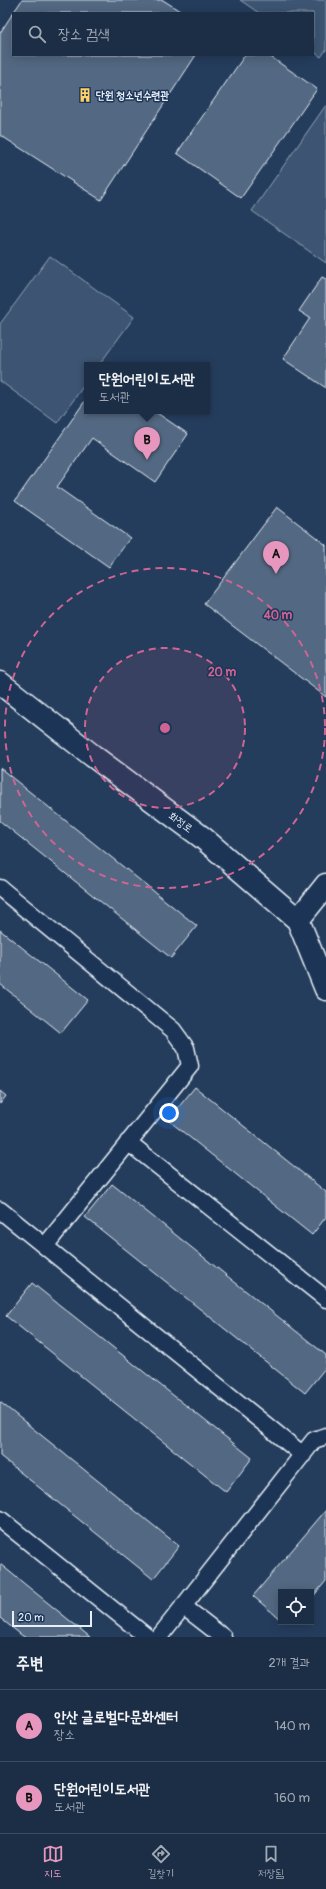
<!DOCTYPE html>
<html lang="ko">
<meta charset="utf-8">
<style>
:root{--surface:#1c2e46;--page:#25364d;--text:#f1f3f6;--muted:#a0a8b3;--line:#3a4a5f;--accent:#e797bd}
body{margin:0;font-family:Pangolin,"Poor Story",sans-serif;background:var(--page);color:var(--text)}
.controls{position:absolute;right:12px;bottom:12px;display:grid;overflow:hidden;border-radius:0px;box-shadow:0 2px 10px #0003}
.controls button{width:36px;height:36px;display:grid;place-items:center;padding:0;border:0;border-bottom:1px solid var(--line);background:var(--surface);color:var(--text);font:20px sans-serif}
.scale{position:absolute;left:12px;bottom:10px;width:80px;box-sizing:border-box;padding-left:4px;border:2px solid #e8f1f8;border-top:0;font-size:11px;line-height:14px;white-space:nowrap;color:#e8f1f8;-webkit-text-stroke:3px #1d3557;paint-order:stroke}
.you{position:absolute;left:169px;top:1113px;width:14px;height:14px;margin:-10px;border:3px solid #fff;border-radius:50%;background:#1a73e8;box-shadow:0 0 0 6px #1a73e833}
.badge{display:grid;place-items:center;width:26px;height:26px;border-radius:50%;background:var(--accent);color:#111;font-size:13px;font-weight:700}
.pin{position:absolute;translate:-50% -33px;filter:drop-shadow(0 1px 2px #0008)}
.pin::after{content:'';position:absolute;top:21px;width:14px;height:12px;background:inherit;clip-path:polygon(0 0,100% 0,50% 100%)}
.popup{position:absolute;left:84px;top:362px;width:126px;height:52px;box-sizing:border-box;display:grid;place-content:center;border-radius:0px;background:var(--surface);filter:drop-shadow(0 1px 3px #0005);font-size:13px;white-space:nowrap;color:var(--muted)}
.popup b{font-size:15px;color:var(--text)}
.popup::after{content:'';position:absolute;left:50%;top:100%;margin-left:-8px;border:8px solid transparent;border-top-color:var(--surface)}
.list{margin:0;padding:0;list-style:none}
h2{display:flex;justify-content:space-between;align-items:center;height:52px;margin:0;padding:0 16px;font-size:17px}
h2 small{font-size:13px;font-weight:400;color:var(--muted)}
.list li{display:grid;grid-template-columns:26px 1fr auto;gap:12px;align-items:center;box-sizing:border-box;height:72px;padding:0 16px;border-top:1px solid var(--line)}
.list b{display:block;font-size:15px;white-space:nowrap}
.list p{margin:0;font-size:13px;white-space:nowrap;color:var(--muted)}
.list em{font-size:13px;font-style:normal;color:var(--muted)}
.icon{flex:none;width:22px;height:22px;fill:none;stroke:currentColor;stroke-width:2;stroke-linecap:round;stroke-linejoin:round}
.map{position:relative;flex:none;width:326px;height:1637px;overflow:hidden}
.search{position:absolute;background:var(--surface);box-shadow:0 2px 10px #0003;left:12px;right:12px;top:12px;height:44px;display:flex;align-items:center;gap:10px;box-sizing:border-box;padding:0 14px;border-radius:0px;color:var(--muted);font-size:15px}
.sheet{height:196px;background:var(--surface)}
nav{display:flex;justify-content:space-around;align-items:center;box-sizing:border-box;height:56px;border-top:1px solid var(--line);background:var(--surface);font-size:11px;color:var(--muted)}
nav a{display:grid;justify-items:center;gap:2px}
nav .on{color:var(--accent)}
.map>svg:first-child{display:block}
.green{fill:#3e5472;stroke:#93a2b5}
.building{fill:#536782;stroke:#e8f1f8}
.lines{fill:none;stroke-linecap:round;stroke-linejoin:round}
.service-casing{stroke:#e8f1f8;stroke-width:19}
.tertiary-casing{stroke:#e8f1f8;stroke-width:25}
.service{stroke:#1d3557;stroke-width:16}
.tertiary{stroke:#1d3557;stroke-width:22}
.ring{fill:none;stroke:#cf6492;stroke-width:2;stroke-dasharray:7 5}
.labels{text-anchor:middle;stroke-width:3;stroke-linejoin:round;paint-order:stroke}
.poi-label{font-size:11px;font-weight:bold;fill:#e8f1f8;stroke:#1d3557;text-anchor:start}
.street-label{font-size:11px;fill:#e8f1f8;stroke:#1d3557}
.centre{fill:#cf6492;stroke:#1d3557;stroke-width:2}
.ring-label{font-size:12px;text-anchor:middle;font-weight:bold;fill:#cf6492;stroke:#1d3557;stroke-width:3;stroke-linejoin:round;paint-order:stroke}
</style>
<div class="map">
<svg width="326" height="1637" viewBox="0 0 326 1637">
<rect width="100%" height="100%" fill="#253d5d"/>
<filter id="ink" filterUnits="userSpaceOnUse"><feTurbulence type="fractalNoise" baseFrequency=".025" numOctaves="2"/><feDisplacementMap in="SourceGraphic" scale="8" xChannelSelector="R" yChannelSelector="G"/><feConvolveMatrix kernelMatrix="1 2 1 2 8 2 1 2 1" color-interpolation-filters="sRGB"/></filter>
<g filter="url(#ink)">
<path class="green" d="M240 0H326V50L321 57 313 51V13H259Z
M326 105V263L252 211Z
M50 256 134 317 99 365H87V381L57 423 0 381V324Z"/>
<path class="building" d="M22 0H163L183 13H13Z
M13 13V55H196L101 200 0 135V33Z
M245 55H268L317 89 241 198 177 153Z
M322 277 326 279V388L283 359 310 318 299 311Z
M87 398V411H154L188 434 155 482 92 438 57 487 130 538 109 567 15 501Z
M277 507 326 545V697L204 604Z
M0 768 197 926 171 958 0 821Z
M0 930 88 1000 61 1033 0 984Z
M195 1087 326 1192V1217L312 1235 168 1120Z
M0 1091 6 1096 0 1104Z
M112 1184 326 1355V1367L305 1393 85 1217Z
M32 1283 252 1458 226 1492 6 1316Z
M0 1402 179 1546 153 1579 0 1456Z
M326 1510V1581L311 1599V1592H281V1620L253 1596Z
M0 1564 90 1637H24L0 1618Z"/>
<g class="lines">
<defs>
<path id="service" d="M0 888 173 1030 186 1048 190 1066 45 1246
M128 1142 326 1299
M0 1210 303 1455
M0 1519 147 1637
M183 1606 223 1637
M159 1637 314 1440 326 1436"/>
<path id="tertiary" d="M0 683 93 756 203 838 298 920 326 989
M298 920 326 885"/>
</defs>
<use href="#service" class="service-casing"/>
<use href="#tertiary" class="tertiary-casing"/>
<use href="#service" class="service"/>
<use href="#tertiary" class="tertiary"/>
</g>
</g>
<circle cx="165" cy="728" r="80" fill="#cf6492" fill-opacity=".12"/>
<g class="ring">
<circle cx="165" cy="728" r="80"/>
<circle cx="165" cy="728" r="160"/>
</g>
<defs>
<symbol id="building-bare" viewBox="-9 -9 18 18"><path d="M-4-6H4V6H1V3H-1V6H-4ZM-2.5-4.3h1.7v1.8h-1.7ZM.8-4.3h1.7v1.8H.8ZM-2.5-1h1.7V.8h-1.7ZM.8-1h1.7V.8H.8Z" fill="#ffd166" stroke="#1d3557" stroke-width="2.5" paint-order="stroke"/></symbol>
</defs>
<g fill-rule="evenodd">
<use href="#building-bare" x="75" y="85" width="20" height="20"/>
</g>
<g class="labels">
<g class="poi-label">
<text x="96" y="99">단원 청소년수련관</text>
</g>
<g class="street-label">
<text transform="translate(181 822) rotate(36)" y="4">화정로</text>
</g>
</g>
<circle cx="165" cy="728" r="6" class="centre"/>
<g class="ring-label">
<text x="278" y="619">40 m</text>
<text x="222" y="676">20 m</text>
</g>
</svg>
<div class="controls">
<button><svg class="icon" aria-label="locate" viewBox="0 0 24 24"><circle cx="12" cy="12" r="6"/><path d="M12 2v4M12 18v4M2 12h4M18 12h4"/></svg></button>
</div>
<div class="scale">20 m</div>
<div class="you"></div>
<div class="pin badge" style="left:276px;top:574px">A</div>
<div class="pin badge" style="left:147px;top:460px">B</div>
<div class="popup"><b>단원어린이도서관</b>도서관</div>
<div class="search"><svg class="icon" aria-label="search" viewBox="0 0 24 24"><circle cx="10" cy="10" r="6"/><path d="M15 15l6 6"/></svg>장소 검색</div>
</div>
<section class="sheet">
<h2>주변<small>2개 결과</small></h2>
<ul class="list">
<li><span class="badge">A</span><div><b>안산 글로벌다문화센터</b><p>장소</p></div><em>140 m</em></li>
<li><span class="badge">B</span><div><b>단원어린이도서관</b><p>도서관</p></div><em>160 m</em></li>
</ul>
</section>
<nav>
<a class="on"><svg class="icon" aria-label="map" viewBox="0 0 24 24"><path d="M3 6l6-2 6 2 6-2v14l-6 2-6-2-6 2zM9 4v14M15 6v14"/></svg>지도</a>
<a><svg class="icon" aria-label="directions" viewBox="0 0 24 24"><path d="M12 3l9 9-9 9-9-9zM9 14v-3h6M13 9l2 2-2 2"/></svg>길찾기</a>
<a><svg class="icon" aria-label="saved" viewBox="0 0 24 24"><path d="M7 4h10v16l-5-4-5 4z"/></svg>저장됨</a>
</nav>
